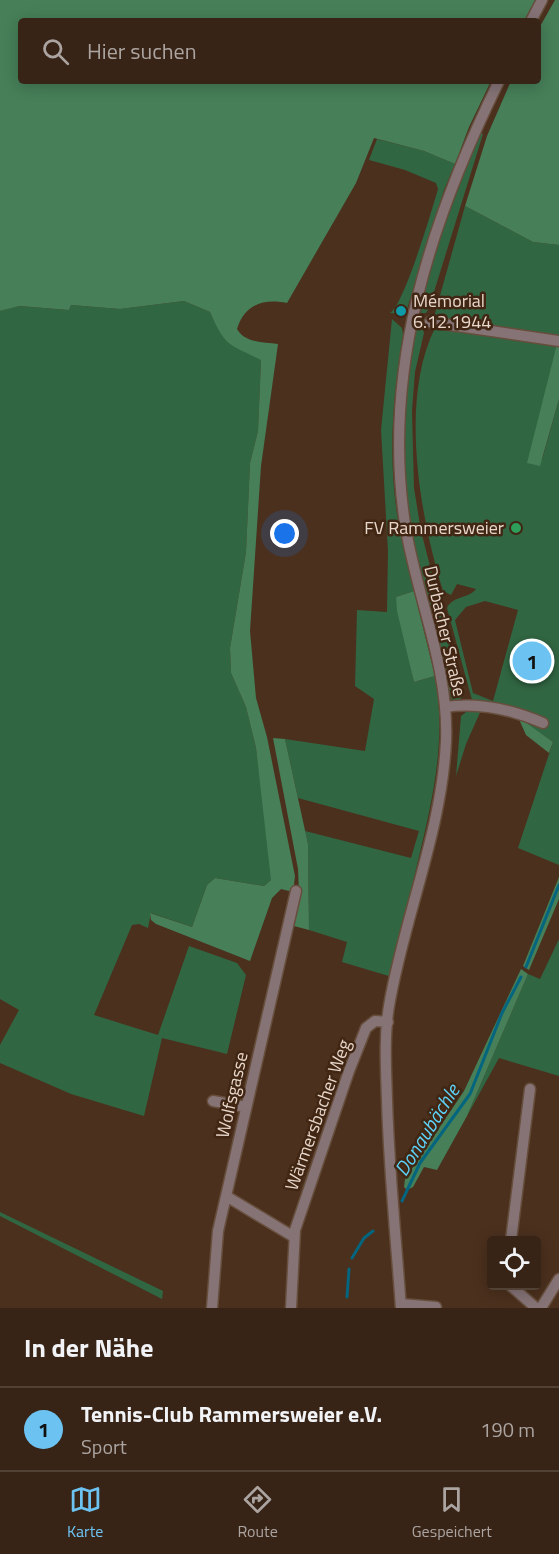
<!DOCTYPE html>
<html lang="de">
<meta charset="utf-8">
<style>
:root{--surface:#382416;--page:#3f2c1f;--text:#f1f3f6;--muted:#aba4a1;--line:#524135;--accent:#6cc3f2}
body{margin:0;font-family:"Titillium Web",sans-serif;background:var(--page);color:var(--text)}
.controls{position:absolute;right:18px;bottom:18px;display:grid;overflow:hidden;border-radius:6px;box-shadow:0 3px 15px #0003}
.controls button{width:54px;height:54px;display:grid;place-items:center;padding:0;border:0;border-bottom:2px solid var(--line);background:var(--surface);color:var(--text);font:30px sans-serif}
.you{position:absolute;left:285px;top:534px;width:21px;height:21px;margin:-15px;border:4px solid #fff;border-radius:50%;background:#1a73e8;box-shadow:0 0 0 9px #1a73e833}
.badge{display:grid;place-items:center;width:39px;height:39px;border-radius:50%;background:var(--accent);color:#111;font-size:20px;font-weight:700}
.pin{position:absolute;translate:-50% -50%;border:3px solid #fff;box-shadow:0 2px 6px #0006}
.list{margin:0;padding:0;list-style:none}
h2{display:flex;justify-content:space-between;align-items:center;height:78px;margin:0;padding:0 24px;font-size:26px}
h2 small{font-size:20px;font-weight:400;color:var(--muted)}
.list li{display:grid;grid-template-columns:39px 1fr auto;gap:18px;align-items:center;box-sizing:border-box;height:84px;padding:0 24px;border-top:2px solid var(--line)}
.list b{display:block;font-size:22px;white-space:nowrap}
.list p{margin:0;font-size:20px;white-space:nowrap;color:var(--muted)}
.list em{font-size:20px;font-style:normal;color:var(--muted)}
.icon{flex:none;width:33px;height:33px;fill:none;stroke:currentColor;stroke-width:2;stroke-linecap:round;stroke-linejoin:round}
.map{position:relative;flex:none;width:559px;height:1308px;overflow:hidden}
.search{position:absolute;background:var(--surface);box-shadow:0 3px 15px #0003;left:18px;right:18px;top:18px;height:66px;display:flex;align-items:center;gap:15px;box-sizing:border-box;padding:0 21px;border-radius:6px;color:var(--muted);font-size:22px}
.sheet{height:162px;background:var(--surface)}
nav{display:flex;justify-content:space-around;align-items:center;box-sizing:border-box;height:84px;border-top:2px solid var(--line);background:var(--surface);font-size:16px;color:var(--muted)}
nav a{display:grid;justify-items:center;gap:3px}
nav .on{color:var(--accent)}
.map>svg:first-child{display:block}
.green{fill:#316642;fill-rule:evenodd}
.forest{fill:#467f58}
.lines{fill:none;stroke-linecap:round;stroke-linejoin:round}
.stream{stroke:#04657f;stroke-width:3}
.minor-casing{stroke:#674e3c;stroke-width:13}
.minor{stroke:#857376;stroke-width:10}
.culture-dot{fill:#0f9aa8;stroke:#402613;stroke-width:2}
.leisure-dot{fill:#2e9e5b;stroke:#402613;stroke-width:2}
.labels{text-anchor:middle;stroke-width:5;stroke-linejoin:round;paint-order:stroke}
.poi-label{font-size:18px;fill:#e8d7cb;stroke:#402613;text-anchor:start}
.street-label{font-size:18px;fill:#e8d7cb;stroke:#402613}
.water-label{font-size:20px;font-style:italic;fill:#5dd1f7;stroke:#402613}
</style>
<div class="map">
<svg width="559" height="1308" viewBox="0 0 559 1308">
<rect width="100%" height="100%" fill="#4b301d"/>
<path class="green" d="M480 132 483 134 429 308 426 313H421L425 289 444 226Z
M377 139 424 151 455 164 444 190 407 309 402 314 390 313C404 305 432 210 438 189L436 183 405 170 369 160Z
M465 206 533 242 559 245V336L434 317Z
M184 301 210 312C225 345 230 344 261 359L258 431 250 463 246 552 230 648 231 673 246 707 256 748 272 873 271 880 264 886 215 878 207 885 192 927 151 913 148 928 139 924 132 925 94 1015 158 1035 189 946 237 963 246 975 227 1054 162 1038 144 1116 71 1094 0 1063V1045L19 1010 0 999V311L18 306 69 310 71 305 120 309Z
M392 319 402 328 403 335C393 395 388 453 397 514 401 539 408 565 414 591L396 597 414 682 435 676C447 741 432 802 417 865 408 902 400 940 392 977L342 962 347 942 309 930 308 844 305 831 411 858 419 831 298 798 285 739 365 751 374 699 355 686 357 610 387 612 388 551 381 430Z
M422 326 424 333 415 372 412 410 414 488 421 531 463 695 458 702 451 699C441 635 418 575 408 511 398 450 404 390 415 329Z
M435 328 557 344 542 460 559 399V865L518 848 553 742C527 724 504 707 472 700L447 608C452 596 468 599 476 589L457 584 451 595 443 591C420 517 399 400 435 328ZM485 601 518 610 493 701 473 693 455 620 466 607Z
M482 708 466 744 456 776 461 716 470 709Z
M559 939V1076L499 1058 467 1116 528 974 540 979Z
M0 1212 163 1291 162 1299 0 1216Z"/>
<path class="forest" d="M0 0H536L524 21H21V81H491L469 127 455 164 424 151 374 138 356 183 287 303C263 298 244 305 237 329 245 343 263 342 278 344L261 466 250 631 256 698 267 737 295 876 293 892 281 889 272 898 250 961 156 924 151 920 150 913 192 927 207 885 215 878 264 886 271 880 256 748 246 707 231 673 230 648 246 552 250 463 258 431 261 360C229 344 225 347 210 312L184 301 120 309 71 305 69 310 19 306 0 311Z
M555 0H559V245L533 242 465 206 487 136 511 81H538V30Z
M557 344 559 345V399L540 466 527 463Z
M414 591 435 676 414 682 397 611 396 597Z
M518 717 553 742 549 753 526 735Z
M273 738 285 739 308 844 309 930 294 926 299 893 298 869Z
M559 877V899L529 970 523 966Z
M521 969 528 974 467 1116 437 1170 424 1167 413 1187 407 1190 404 1187 405 1179 464 1091Z"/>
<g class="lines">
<path class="stream" d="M526 967 559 885
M402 1201 420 1163 470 1094 502 1013 521 977
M352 1258 364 1238 373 1231
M347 1297 349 1269"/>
<defs>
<path id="minor" d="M531 21 542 0
M430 322 559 341
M445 707C480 702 511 709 543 723
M213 1101 246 1107
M226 1196 294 1237
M511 1240 530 1089
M511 1286 536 1308
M401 1304 436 1307
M212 1308 218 1231 296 891
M291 1308 295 1230 349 1071 366 1028 375 1021 388 1022
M401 1308C396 1239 389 1170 387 1100 386 1069 384 1036 389 1006 404 917 442 831 446 741 449 669 418 600 406 530 380 373 430 222 499 81
M541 1308 559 1279"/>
</defs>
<use href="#minor" class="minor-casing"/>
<use href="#minor" class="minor"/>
</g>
<circle class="culture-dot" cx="401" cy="311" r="6"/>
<circle class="leisure-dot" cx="516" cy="528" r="6"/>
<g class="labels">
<g class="poi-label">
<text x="413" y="307">Mémorial<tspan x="413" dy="21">6.12.1944</tspan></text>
<text x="504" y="534" text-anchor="end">FV Rammersweier</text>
</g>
<g class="street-label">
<text transform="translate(445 631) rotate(77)" y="6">Durbacher Straße</text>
<text transform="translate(232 1095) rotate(-77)" y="6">Wolfsgasse</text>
<text transform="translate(318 1115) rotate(-70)" y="6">Wärmersbacher Weg</text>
</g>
<g class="water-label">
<text transform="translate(427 1130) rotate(-58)" y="7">Donaubächle</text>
</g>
</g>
</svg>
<div class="controls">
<button><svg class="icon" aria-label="locate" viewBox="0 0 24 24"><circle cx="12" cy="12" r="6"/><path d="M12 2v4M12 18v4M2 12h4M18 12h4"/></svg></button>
</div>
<div class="you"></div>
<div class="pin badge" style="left:532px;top:661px">1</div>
<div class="search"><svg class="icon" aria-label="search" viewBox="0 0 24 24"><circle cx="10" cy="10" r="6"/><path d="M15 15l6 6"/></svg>Hier suchen</div>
</div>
<section class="sheet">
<h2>In der Nähe<small></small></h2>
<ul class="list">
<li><span class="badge">1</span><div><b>Tennis-Club Rammersweier e.V.</b><p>Sport</p></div><em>190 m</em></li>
</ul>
</section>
<nav>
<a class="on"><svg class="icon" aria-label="map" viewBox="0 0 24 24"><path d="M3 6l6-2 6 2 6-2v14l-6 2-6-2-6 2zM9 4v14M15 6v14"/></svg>Karte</a>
<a><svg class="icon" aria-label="directions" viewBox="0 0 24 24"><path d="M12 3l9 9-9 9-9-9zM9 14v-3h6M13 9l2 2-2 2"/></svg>Route</a>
<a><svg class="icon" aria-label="saved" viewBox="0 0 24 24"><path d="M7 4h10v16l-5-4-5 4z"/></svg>Gespeichert</a>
</nav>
